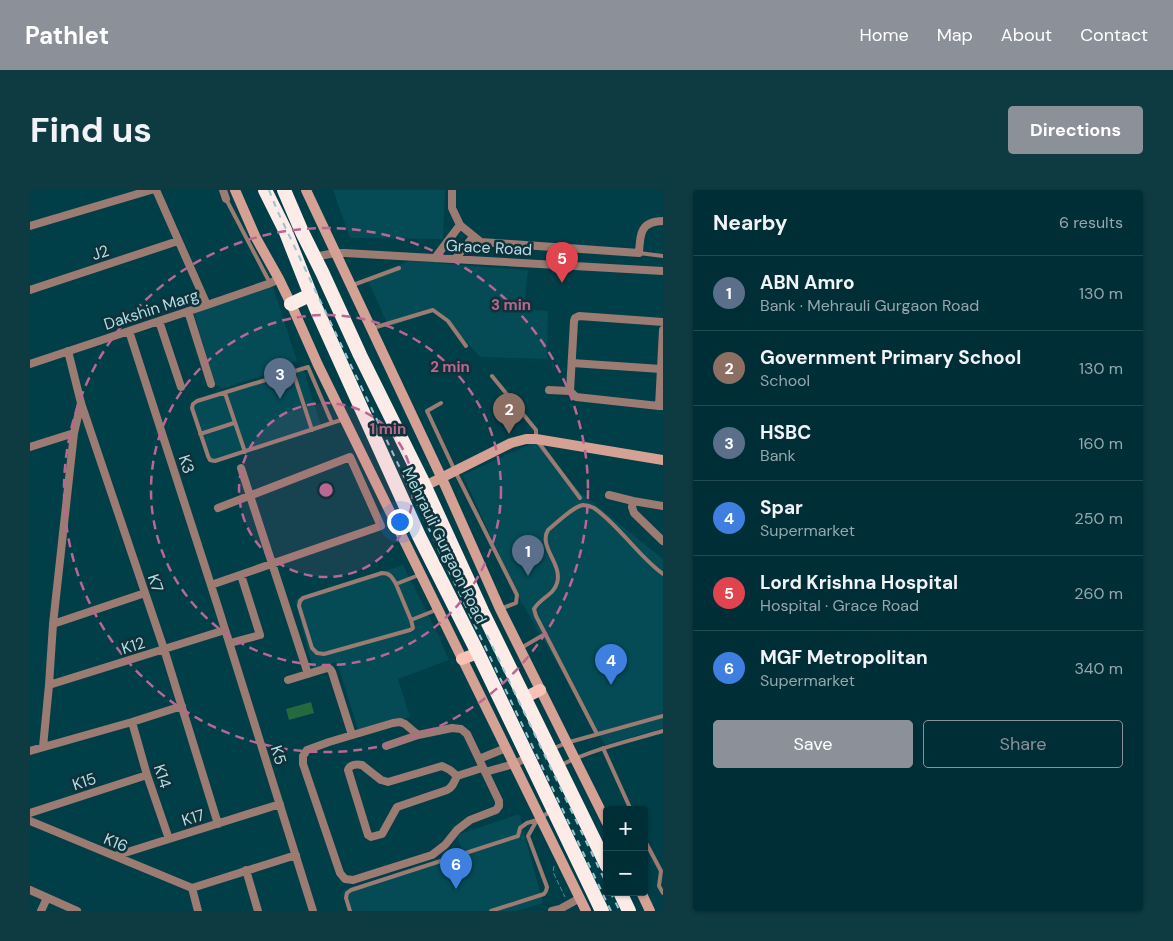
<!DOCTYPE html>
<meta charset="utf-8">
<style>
:root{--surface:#002e36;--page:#0e3a42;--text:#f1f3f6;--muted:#95a8ad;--line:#224a51;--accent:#8c9099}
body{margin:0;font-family:"DM Sans",sans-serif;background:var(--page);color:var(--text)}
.controls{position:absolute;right:15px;bottom:15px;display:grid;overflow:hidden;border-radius:5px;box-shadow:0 1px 4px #0004}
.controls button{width:45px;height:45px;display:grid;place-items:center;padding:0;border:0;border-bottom:1px solid var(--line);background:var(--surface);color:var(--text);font:25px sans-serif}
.you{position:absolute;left:369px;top:331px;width:18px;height:18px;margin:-12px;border:4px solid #fff;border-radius:50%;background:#1a73e8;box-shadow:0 0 0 8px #1a73e833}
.badge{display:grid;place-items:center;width:32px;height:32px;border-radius:50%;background:var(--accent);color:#fff;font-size:16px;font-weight:700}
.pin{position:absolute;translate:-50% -41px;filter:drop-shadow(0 1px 2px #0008)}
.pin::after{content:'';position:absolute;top:26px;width:18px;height:15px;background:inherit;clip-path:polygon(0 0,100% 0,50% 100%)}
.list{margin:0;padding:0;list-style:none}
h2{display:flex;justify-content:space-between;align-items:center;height:65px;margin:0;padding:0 20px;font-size:21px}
h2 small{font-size:16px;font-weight:400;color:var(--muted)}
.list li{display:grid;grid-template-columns:32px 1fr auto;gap:15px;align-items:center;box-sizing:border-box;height:75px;padding:0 20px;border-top:1px solid var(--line)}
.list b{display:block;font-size:19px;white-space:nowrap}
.list p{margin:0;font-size:16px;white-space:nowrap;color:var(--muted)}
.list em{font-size:16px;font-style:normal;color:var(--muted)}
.actions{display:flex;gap:10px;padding:15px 20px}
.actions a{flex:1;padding:11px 0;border:1px solid var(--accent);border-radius:5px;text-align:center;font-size:18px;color:var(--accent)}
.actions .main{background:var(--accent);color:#fff}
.map{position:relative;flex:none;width:633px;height:721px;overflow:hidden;border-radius:5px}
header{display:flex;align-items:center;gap:30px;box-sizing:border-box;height:70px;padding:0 25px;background:var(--accent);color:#fff}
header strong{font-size:24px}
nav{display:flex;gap:28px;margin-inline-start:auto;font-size:18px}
.intro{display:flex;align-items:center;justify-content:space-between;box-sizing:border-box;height:120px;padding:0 30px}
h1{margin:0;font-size:35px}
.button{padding:12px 22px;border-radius:5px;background:var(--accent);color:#fff;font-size:18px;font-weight:700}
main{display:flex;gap:30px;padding:0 30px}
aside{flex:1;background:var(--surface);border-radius:5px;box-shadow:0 1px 4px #0004}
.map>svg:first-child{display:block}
.built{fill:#044b56}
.green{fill:#236a3f}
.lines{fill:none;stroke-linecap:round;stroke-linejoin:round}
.path{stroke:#558b95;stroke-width:1;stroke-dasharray:5 2.5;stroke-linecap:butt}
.lane{stroke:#9c7b73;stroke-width:4}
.street{stroke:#9c7b73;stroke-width:8}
.secondary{stroke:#d6a195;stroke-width:10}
.primary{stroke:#f9c2b5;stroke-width:12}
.highway{stroke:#fcebe7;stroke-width:14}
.rail{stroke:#97c6d0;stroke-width:2;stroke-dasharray:6 6;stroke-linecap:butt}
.ring{fill:none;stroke:#bb6793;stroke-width:2.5;stroke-dasharray:9 6}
.labels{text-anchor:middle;stroke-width:5;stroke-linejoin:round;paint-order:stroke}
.street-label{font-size:16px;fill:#b1dee8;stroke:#113138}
.centre{fill:#bb6793;stroke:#113138;stroke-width:2.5}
.ring-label{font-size:15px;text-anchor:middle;font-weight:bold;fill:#bb6793;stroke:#113138;stroke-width:5;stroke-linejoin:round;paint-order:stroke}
</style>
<header>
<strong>Pathlet</strong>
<nav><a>Home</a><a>Map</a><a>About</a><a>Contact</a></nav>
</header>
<div class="intro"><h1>Find us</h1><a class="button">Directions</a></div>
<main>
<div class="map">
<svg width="633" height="721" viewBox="0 0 633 721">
<rect width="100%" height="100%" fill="#003e48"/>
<path class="built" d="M303 0H415L413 49 320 48Z
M379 71 498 80 494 119 518 121 517 169 450 167 408 120 359 137 337 89Z
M243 97 267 171 259 173 260 177 191 199 189 195 186 196 163 121Z
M273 178 292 239 181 274 162 212Z
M505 252 551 303 633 369V538L575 555 488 406 433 285Z
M373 375 406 440 419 470 368 489 380 527 329 543 307 472 283 479 265 410Z
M489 624 513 713 487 721H318L312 701 432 661 427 645Z"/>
<path class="green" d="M281 512 284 523 259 530 256 519Z"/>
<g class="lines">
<path class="path" d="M524 676 523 682 535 707"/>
<path class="lane" d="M196 9 240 93
M609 63 633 66
M323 95 369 78
M343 138 403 120 418 131 436 156
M263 182 282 240
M462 186 506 240V249L550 308
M195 203 215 262
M411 213 397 221 425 281 487 405 486 413 470 419
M302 233 278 177 167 211 163 214 162 218 178 266 180 270 185 271 314 229
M170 244 204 233
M389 385 366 394C362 387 360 383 352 383L273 408 270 411 269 416 282 458 287 463 294 464 380 440 383 438 381 430 406 420
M366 394 381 430
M491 458 515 444
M567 544 506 426 504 419C510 408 524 405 527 393 533 374 508 357 518 340 527 333 542 317 553 315 556 315 560 316 564 318 589 335 608 366 633 384
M573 558 601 620
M522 559 536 553 633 526
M531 575C564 559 599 551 633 541
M614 649 631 681 629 696 633 703
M320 721 316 708 317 703 321 700 488 646 490 638 497 633 507 630 521 621
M461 721 514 704 516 701 517 697 498 646 507 630"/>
<path class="street" d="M126 0 177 115
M193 0 196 9
M422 0V18L430 35 451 52 609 63C610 45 610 31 633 31
M0 36 121 0
M284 67 305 63H315L633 81
M405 68 430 35
M425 69 443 47
M0 100 148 51
M158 121 181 194
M129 131 151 197
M633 140 629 216H633
M99 141 188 417 283 721
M38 161 51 213 134 459 188 634
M542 173 631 179
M0 174 177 115 238 94 249 89
M519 200 540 201
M629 216 546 207 540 201 544 131 545 128 549 126 633 132
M0 257 44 243 51 213
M211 278 278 484
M579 305 603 311
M633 316 603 311 602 317 604 323 633 351
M181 395 351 336 320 267 188 318
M23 434 115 403
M200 453 230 445 211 385
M258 490 297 478 300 479 302 482 322 545
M19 495 195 440
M102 532 117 585 139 649
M370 532 375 534 388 545 422 538 431 539 437 544 469 611V616L466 620 440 630 427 640 415 655 402 665 323 690 315 689 310 683 273 574V566L277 560 299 552 363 533Z
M356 556 388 545
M13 557 19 495 23 434 44 243
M0 561 102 532 152 516
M449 569 476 558
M455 582 484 574 498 567
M427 586 420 580 412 576 358 592 351 590 332 575C327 574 320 574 318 580L338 645 341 647 352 644 367 617 417 600C423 597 424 592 427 586L452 578
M0 623 117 585
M0 631 162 698
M85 666 250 614
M216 680 228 721
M162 698 266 665
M162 698 168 721
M0 700 47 721
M11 721 17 708
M522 721 530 719 550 708"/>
<path class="secondary" d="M205 0 226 48 249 89 261 114 288 175 556 721
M276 0 414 293 470 419 577 633
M395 296 481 253 496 249H506L633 270
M611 702 620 721"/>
<path class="primary" d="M432 469 448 463
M494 508 510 500"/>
<path class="highway" d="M235 0 255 40 285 116 389 346 448 463 572 721
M254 0 272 42 292 82 330 165 391 288 452 421 577 676
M261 114 280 105
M590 702 599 721"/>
<path class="rail" d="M239 0 247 20 581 721
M457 445 577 695
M580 702 590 721"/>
</g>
<circle cx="296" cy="300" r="87" fill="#bb6793" fill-opacity=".12"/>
<g class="ring">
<circle cx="296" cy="300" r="87"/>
<circle cx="296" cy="300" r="175"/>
<circle cx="296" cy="300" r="262"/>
</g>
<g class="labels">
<g class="street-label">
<text transform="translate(459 57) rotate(3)" y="6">Grace Road</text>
<text transform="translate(70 62) rotate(-18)" y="6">J2</text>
<text transform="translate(121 119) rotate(-18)" y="6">Dakshin Marg</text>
<text transform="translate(157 274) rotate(72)" y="6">K3</text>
<text transform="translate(415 355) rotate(64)" y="6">Mehrauli Gurgaon Road</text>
<text transform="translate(126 393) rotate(71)" y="6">K7</text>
<text transform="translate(103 455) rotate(-17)" y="6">K12</text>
<text transform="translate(249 565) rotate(73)" y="6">K5</text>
<text transform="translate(133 586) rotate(72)" y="6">K14</text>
<text transform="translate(54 591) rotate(-18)" y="6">K15</text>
<text transform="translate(163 627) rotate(-17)" y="6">K17</text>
<text transform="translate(86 652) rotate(23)" y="6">K16</text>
</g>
</g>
<circle cx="296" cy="300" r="8" class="centre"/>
<g class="ring-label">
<text x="481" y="120">3 min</text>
<text x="420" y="182">2 min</text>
<text x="358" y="244">1 min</text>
</g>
</svg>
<div class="controls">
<button>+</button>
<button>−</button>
</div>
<div class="you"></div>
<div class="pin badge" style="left:498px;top:386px;background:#5c6f8a">1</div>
<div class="pin badge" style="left:479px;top:244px;background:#8d6e63">2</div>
<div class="pin badge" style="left:250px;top:209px;background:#5c6f8a">3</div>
<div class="pin badge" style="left:581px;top:495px;background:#3f7fe0">4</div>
<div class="pin badge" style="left:532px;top:93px;background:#e0444e">5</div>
<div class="pin badge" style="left:426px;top:699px;background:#3f7fe0">6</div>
</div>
<aside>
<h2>Nearby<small>6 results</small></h2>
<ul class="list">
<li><span class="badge" style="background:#5c6f8a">1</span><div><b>ABN Amro</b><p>Bank · Mehrauli Gurgaon Road</p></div><em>130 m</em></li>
<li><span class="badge" style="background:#8d6e63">2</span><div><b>Government Primary School</b><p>School</p></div><em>130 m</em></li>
<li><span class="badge" style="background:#5c6f8a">3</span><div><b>HSBC</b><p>Bank</p></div><em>160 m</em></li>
<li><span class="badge" style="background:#3f7fe0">4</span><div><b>Spar</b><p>Supermarket</p></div><em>250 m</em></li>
<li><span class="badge" style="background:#e0444e">5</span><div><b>Lord Krishna Hospital</b><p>Hospital · Grace Road</p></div><em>260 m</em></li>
<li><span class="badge" style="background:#3f7fe0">6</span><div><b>MGF Metropolitan</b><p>Supermarket</p></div><em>340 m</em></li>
</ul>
<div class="actions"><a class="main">Save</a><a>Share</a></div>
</aside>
</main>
